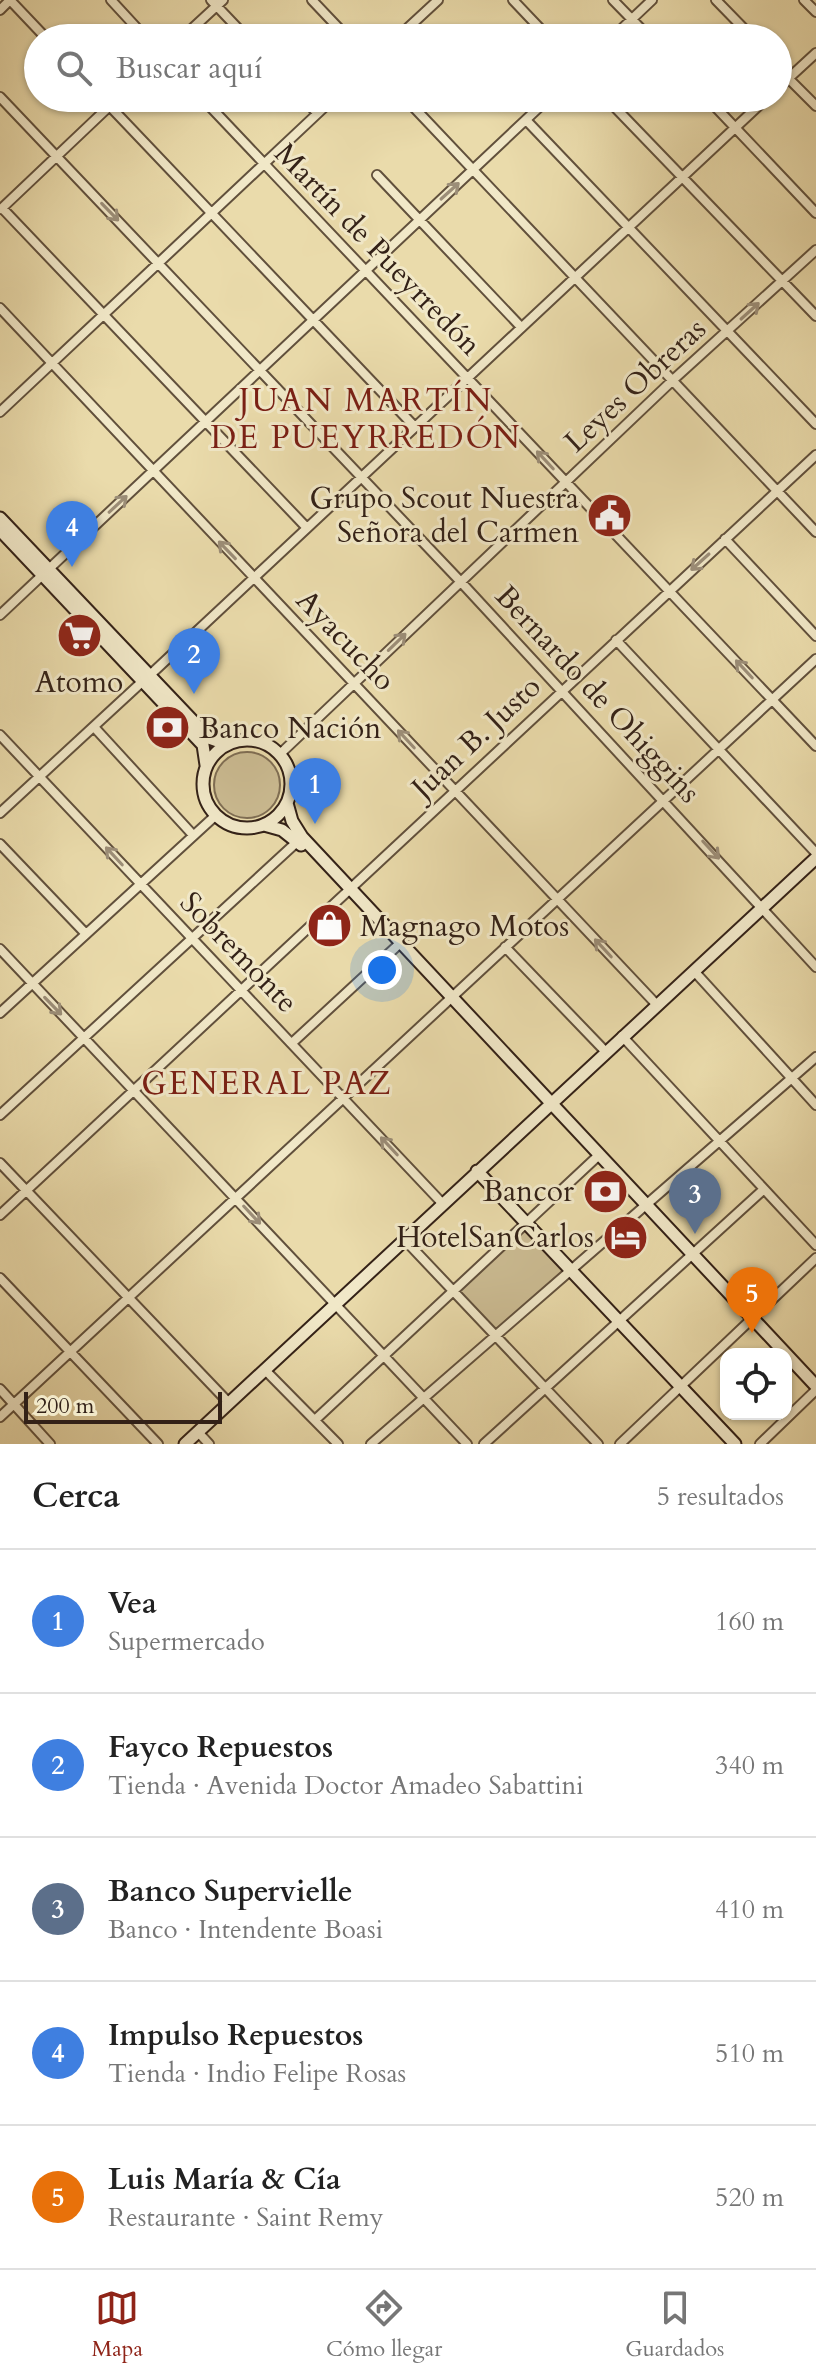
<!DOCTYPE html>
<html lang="es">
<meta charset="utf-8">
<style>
:root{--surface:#fff;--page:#f2f2f2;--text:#222;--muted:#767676;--line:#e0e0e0;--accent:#8f2418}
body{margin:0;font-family:Cardo,serif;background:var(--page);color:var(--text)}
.controls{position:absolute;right:24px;bottom:24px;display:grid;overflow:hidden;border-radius:16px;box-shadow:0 2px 6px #0004}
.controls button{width:72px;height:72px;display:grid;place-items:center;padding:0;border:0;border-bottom:2px solid var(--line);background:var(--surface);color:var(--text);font:40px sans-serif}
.scale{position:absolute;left:24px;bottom:20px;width:198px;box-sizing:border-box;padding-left:8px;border:4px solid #332117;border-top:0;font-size:22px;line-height:28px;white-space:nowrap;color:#332117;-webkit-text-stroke:6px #f1e8c8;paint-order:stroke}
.you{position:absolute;left:382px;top:970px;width:28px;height:28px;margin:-20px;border:6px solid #fff;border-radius:50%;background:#1a73e8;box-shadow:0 0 0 12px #1a73e833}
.badge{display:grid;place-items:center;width:52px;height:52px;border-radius:50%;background:var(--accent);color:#fff;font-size:26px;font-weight:700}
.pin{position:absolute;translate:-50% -66px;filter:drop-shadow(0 2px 4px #0008)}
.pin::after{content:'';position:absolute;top:42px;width:28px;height:24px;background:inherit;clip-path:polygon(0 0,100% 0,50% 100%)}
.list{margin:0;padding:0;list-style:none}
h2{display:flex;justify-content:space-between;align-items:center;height:104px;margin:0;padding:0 32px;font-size:34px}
h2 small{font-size:26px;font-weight:400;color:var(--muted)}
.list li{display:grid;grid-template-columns:52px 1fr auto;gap:24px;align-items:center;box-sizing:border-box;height:144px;padding:0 32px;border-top:2px solid var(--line)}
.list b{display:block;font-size:30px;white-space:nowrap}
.list p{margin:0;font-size:26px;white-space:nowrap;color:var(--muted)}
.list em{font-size:26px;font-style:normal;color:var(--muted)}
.icon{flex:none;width:44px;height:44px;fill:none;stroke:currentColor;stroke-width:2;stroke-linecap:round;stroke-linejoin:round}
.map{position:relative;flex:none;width:816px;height:1444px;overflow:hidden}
.search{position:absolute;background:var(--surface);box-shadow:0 2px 6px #0004;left:24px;right:24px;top:24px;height:88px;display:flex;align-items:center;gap:20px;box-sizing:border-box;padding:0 28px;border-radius:44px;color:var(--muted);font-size:30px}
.sheet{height:824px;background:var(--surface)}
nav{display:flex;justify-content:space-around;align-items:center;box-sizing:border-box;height:112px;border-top:2px solid var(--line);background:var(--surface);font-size:22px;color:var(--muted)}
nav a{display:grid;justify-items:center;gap:4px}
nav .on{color:var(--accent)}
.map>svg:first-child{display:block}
.green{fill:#cbbb92;stroke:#7f6e54;stroke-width:2}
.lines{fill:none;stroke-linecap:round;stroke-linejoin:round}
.street-casing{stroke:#61503c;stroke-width:12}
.secondary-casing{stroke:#332117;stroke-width:15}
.street{stroke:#f1e8c8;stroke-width:8}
.secondary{stroke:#f1e8c8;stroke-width:11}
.oneway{stroke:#9c8e78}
.labels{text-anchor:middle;stroke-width:6;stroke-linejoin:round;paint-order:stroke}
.street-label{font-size:30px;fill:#332117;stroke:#f1e8c8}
.poi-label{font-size:30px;fill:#332117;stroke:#f1e8c8;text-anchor:end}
.neighbourhood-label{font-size:32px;letter-spacing:2px;fill:#7a1f14;stroke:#f1e8c8}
</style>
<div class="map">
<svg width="816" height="1444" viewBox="0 0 816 1444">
<rect width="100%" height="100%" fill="#eadbab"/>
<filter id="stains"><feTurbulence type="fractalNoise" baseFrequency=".0025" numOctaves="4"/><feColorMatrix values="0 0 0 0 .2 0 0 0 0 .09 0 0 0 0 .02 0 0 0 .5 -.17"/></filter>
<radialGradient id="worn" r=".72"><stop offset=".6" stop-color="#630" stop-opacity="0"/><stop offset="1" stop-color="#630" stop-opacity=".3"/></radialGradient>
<path class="green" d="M214 785a33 33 0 1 1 66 0a33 33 0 1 1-66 0Z
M525 1228 564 1271 497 1331 458 1292Z"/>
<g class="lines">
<defs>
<path id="street" d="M10 0 46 38
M111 0 146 38
M211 0 247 38
M312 0 348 38
M513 0 549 38
M613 0 650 38
M716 0 753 38
M804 0 816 12
M0 10 10 0
M182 38 223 0
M397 38 438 0
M612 38 652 0
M778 68 816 106
M778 88 816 53
M0 97 460 581 816 967
M102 98 414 426
M202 98 816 746
M303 98 317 113
M405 98 816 532
M606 98 816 316
M707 98 816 213
M526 120 816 424
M377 175 521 327
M2 208 307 528
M1 209 118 98
M0 308 657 1005
M0 412 334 98
M725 539 816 636
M0 615 549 98
M616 640 816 853
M150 675 767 98
M94 727 193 835
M0 735 442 1203
M280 754 674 379 816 250
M0 813 143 681
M0 844 86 934
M505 947 605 1051
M0 949 467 1444
M694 971 816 1105
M0 1013 215 816
M622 1036 816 1245
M292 1043 397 946
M0 1115 298 841
M0 1163 229 1403
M0 1215 816 455
M404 1239 598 1444
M0 1278 158 1444
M266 1371 338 1444
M0 1389 50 1444
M0 1417 816 659
M315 1420 599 1155
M198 1432 209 1444
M371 1444 816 1057
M484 1444 763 1190
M620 1444 816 1258
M760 1444 816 1390"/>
<path id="secondary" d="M0 518 209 738 226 744
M0 530 203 745 206 765
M203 784a44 44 0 1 1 88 0a44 44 0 1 1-88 0Z
M287 803 292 821 302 837 816 1386
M264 825 282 830 301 845
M477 1171 735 1444
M185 1444 816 858"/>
</defs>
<use href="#street" class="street-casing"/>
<use href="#secondary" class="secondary-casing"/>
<use href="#street" class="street"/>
<use href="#secondary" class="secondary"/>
</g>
<defs><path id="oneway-shaft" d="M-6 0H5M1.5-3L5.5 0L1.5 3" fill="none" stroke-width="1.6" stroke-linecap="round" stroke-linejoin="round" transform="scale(2)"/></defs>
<g class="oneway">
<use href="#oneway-shaft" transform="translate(450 191) rotate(-42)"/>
<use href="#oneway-shaft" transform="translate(110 212) rotate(46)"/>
<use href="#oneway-shaft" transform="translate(750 311) rotate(-42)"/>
<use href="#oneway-shaft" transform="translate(545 460) rotate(-133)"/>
<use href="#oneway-shaft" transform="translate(118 504) rotate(-43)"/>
<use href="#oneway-shaft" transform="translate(227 550) rotate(-134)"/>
<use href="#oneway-shaft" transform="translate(700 562) rotate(138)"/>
<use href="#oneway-shaft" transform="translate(397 642) rotate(-44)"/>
<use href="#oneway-shaft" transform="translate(744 669) rotate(-133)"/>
<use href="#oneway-shaft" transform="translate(406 739) rotate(-133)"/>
<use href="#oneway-shaft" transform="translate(711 850) rotate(47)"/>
<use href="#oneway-shaft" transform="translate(114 856) rotate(-133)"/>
<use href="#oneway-shaft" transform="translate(603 948) rotate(-133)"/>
<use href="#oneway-shaft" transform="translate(53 1006) rotate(46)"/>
<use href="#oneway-shaft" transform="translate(389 1146) rotate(-133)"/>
<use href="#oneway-shaft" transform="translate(252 1215) rotate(47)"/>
</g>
<defs>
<symbol id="civic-disc" viewBox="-11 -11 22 22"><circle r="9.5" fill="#8f2418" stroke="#f1e8c8"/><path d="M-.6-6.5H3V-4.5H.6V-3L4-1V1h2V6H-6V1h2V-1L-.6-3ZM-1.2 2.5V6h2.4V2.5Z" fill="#fff"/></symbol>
<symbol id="supermarket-disc" viewBox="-11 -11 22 22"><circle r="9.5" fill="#8f2418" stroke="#f1e8c8"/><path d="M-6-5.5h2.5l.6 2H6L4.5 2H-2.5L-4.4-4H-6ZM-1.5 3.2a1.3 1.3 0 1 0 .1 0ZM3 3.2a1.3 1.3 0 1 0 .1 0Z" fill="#fff"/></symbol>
<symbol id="bank-disc" viewBox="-11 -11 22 22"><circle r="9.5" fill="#8f2418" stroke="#f1e8c8"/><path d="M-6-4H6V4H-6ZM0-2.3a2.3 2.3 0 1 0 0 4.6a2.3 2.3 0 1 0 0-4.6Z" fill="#fff"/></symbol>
<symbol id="shop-disc" viewBox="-11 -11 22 22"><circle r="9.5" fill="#8f2418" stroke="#f1e8c8"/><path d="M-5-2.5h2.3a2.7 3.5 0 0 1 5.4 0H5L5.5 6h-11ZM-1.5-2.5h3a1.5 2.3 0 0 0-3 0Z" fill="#fff"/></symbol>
<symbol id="hotel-disc" viewBox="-11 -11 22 22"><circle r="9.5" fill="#8f2418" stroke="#f1e8c8"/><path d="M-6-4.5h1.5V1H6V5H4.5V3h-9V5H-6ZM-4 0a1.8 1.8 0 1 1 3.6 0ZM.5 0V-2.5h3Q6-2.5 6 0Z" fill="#fff"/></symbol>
</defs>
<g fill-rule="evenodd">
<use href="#civic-disc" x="584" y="490" width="51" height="51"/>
<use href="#supermarket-disc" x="54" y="610" width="51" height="51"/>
<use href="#bank-disc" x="142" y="702" width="51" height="51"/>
<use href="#shop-disc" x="304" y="900" width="51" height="51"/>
<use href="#bank-disc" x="580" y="1166" width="51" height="51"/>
<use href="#hotel-disc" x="600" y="1212" width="51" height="51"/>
</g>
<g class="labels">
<g class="street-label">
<text transform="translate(378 249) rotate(46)" y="10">Martín de Pueyrredón</text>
<text transform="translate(635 385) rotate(-43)" y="10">Leyes Obreras</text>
<text transform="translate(346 640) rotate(46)" y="10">Ayacucho</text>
<text transform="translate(598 694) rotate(47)" y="10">Bernardo de Ohiggins</text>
<text transform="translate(476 737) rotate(-43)" y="10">Juan B. Justo</text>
<text transform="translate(239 952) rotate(46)" y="10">Sobremonte</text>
</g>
<g class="poi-label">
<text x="579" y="508">Grupo Scout Nuestra<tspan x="579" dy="34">Señora del Carmen</tspan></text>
<text x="79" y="692" text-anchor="middle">Atomo</text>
<text x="199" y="738" text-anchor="start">Banco Nación</text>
<text x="360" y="936" text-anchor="start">Magnago Motos</text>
<text x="574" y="1201">Bancor</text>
<text x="594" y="1247">HotelSanCarlos</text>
</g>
<g class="neighbourhood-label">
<text x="366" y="411">JUAN MARTÍN<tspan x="366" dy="37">DE PUEYRREDÓN</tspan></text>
<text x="267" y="1094">GENERAL PAZ</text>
</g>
</g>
<rect width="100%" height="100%" filter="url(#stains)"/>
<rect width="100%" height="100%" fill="url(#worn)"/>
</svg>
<div class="controls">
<button><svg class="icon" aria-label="locate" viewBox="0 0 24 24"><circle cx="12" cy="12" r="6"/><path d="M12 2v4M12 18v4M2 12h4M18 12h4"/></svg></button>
</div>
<div class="scale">200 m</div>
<div class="you"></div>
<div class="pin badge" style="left:315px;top:824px;background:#3f7fe0">1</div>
<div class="pin badge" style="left:194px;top:694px;background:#3f7fe0">2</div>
<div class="pin badge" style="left:695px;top:1234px;background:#5c6f8a">3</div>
<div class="pin badge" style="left:72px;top:567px;background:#3f7fe0">4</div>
<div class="pin badge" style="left:752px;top:1333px;background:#e8710a">5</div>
<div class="search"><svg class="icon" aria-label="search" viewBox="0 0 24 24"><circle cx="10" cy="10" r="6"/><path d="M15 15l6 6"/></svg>Buscar aquí</div>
</div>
<section class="sheet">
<h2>Cerca<small>5 resultados</small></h2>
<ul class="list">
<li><span class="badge" style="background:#3f7fe0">1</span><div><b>Vea</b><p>Supermercado</p></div><em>160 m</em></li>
<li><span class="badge" style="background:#3f7fe0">2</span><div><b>Fayco Repuestos</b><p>Tienda · Avenida Doctor Amadeo Sabattini</p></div><em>340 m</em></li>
<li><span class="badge" style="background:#5c6f8a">3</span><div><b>Banco Supervielle</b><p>Banco · Intendente Boasi</p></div><em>410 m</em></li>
<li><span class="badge" style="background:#3f7fe0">4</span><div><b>Impulso Repuestos</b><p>Tienda · Indio Felipe Rosas</p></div><em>510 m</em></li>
<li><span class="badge" style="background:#e8710a">5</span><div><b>Luis María &amp; Cía</b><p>Restaurante · Saint Remy</p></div><em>520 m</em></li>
</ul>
</section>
<nav>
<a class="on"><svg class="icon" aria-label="map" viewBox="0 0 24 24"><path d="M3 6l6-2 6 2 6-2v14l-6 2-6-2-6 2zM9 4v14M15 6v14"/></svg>Mapa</a>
<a><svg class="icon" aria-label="directions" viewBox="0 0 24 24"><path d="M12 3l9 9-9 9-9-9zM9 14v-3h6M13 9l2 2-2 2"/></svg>Cómo llegar</a>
<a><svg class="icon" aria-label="saved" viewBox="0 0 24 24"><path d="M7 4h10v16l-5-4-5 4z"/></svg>Guardados</a>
</nav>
